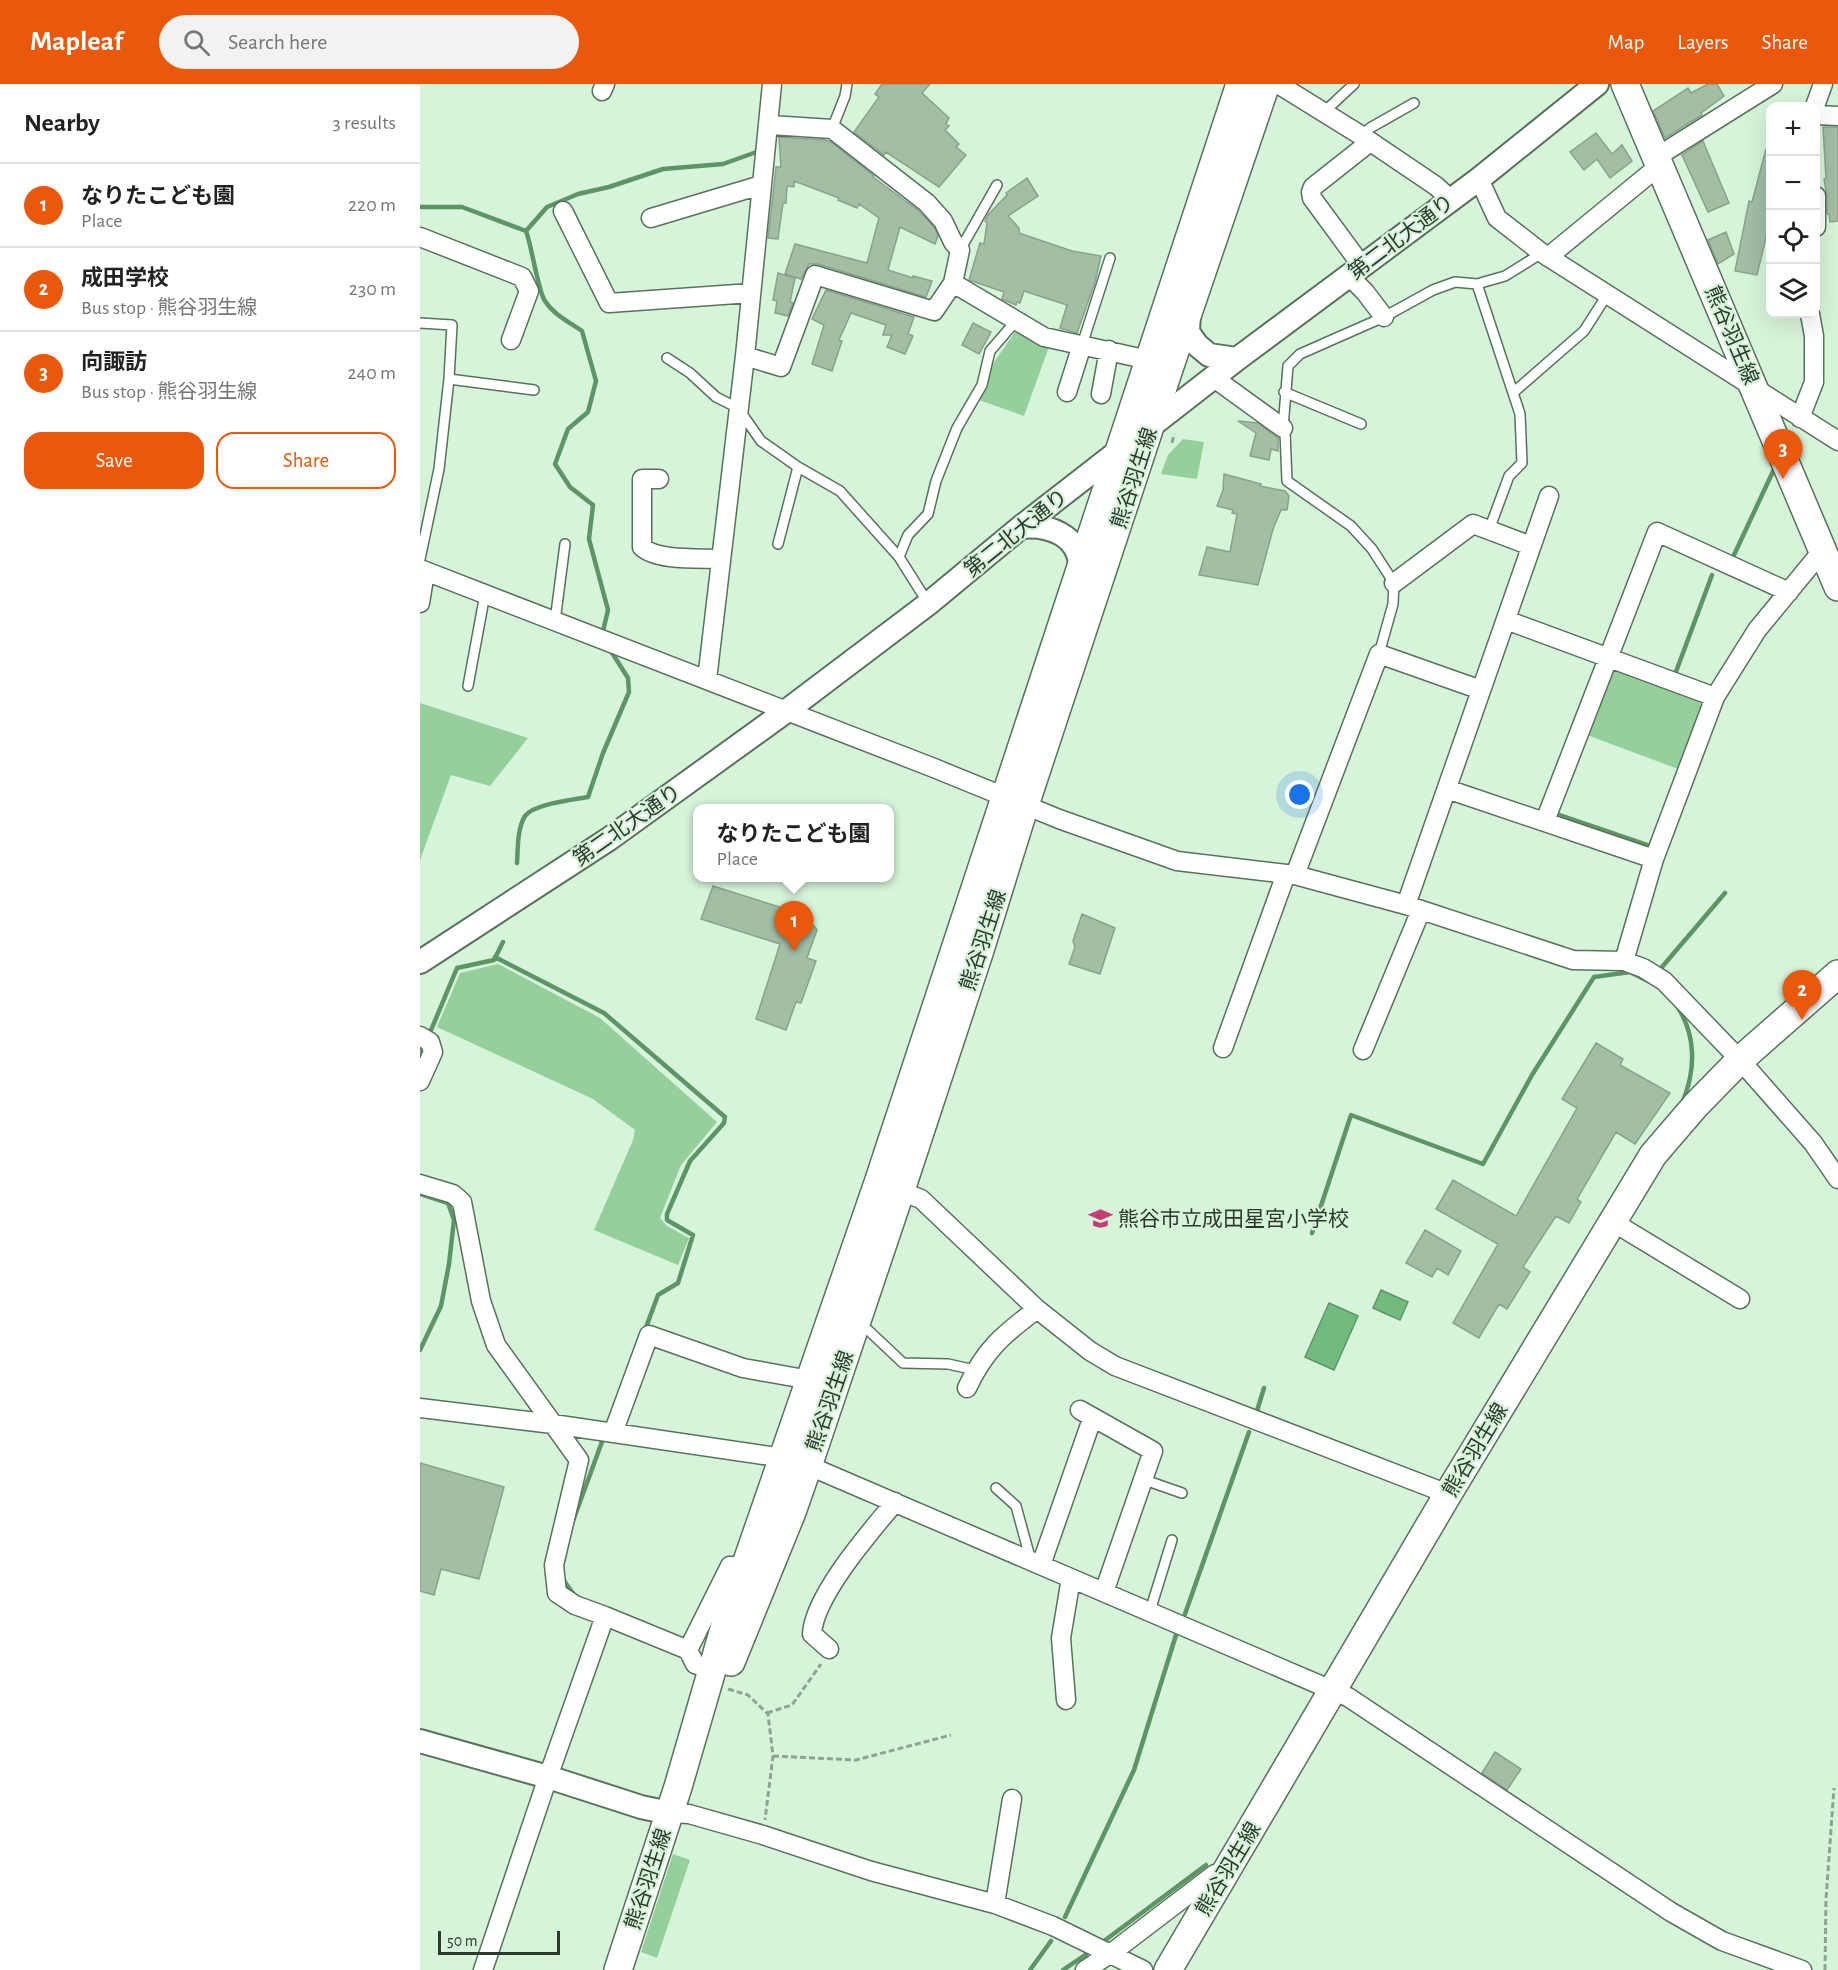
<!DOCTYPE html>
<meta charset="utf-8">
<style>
:root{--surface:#fff;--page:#f2f2f2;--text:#222;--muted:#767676;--line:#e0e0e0;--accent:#ea580c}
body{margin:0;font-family:"Alegreya Sans","Noto Sans JP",sans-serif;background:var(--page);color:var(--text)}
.controls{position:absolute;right:18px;top:18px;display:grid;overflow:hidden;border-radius:12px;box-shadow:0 6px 24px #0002}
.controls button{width:54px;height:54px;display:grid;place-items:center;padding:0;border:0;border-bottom:2px solid var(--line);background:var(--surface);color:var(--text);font:30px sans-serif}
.scale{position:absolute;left:18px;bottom:15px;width:122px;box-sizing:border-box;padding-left:6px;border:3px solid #2d392f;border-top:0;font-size:16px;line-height:21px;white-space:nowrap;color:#2d392f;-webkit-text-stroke:4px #d6f4d9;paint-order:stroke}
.you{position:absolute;left:880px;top:711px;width:21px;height:21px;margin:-15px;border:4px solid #fff;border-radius:50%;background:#1a73e8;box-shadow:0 0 0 9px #1a73e833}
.badge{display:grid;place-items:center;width:39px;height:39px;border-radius:50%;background:var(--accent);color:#fff;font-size:20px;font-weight:700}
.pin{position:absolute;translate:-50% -50px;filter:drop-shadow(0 2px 3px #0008)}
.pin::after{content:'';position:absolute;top:32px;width:21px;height:18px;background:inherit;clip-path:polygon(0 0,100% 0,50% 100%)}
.popup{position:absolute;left:273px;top:720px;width:201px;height:78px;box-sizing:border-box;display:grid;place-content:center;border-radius:12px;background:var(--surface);filter:drop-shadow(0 2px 4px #0005);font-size:20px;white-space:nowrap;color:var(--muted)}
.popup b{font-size:22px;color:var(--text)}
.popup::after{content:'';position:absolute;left:50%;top:100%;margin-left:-12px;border:12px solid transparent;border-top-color:var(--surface)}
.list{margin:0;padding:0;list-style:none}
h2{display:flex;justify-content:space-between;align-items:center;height:78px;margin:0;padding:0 24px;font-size:26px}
h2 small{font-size:20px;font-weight:400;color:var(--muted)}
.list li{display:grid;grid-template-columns:39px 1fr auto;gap:18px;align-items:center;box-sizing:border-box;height:84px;padding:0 24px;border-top:2px solid var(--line)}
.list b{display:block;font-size:22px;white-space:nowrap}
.list p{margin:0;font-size:20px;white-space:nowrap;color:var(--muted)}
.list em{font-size:20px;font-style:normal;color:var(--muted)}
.actions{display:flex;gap:12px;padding:18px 24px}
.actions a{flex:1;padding:14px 0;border:2px solid var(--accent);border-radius:18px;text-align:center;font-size:21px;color:var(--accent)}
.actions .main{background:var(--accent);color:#fff}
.icon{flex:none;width:33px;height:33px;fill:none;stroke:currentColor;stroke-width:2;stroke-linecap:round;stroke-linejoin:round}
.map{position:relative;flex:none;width:1418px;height:1886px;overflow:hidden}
header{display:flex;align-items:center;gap:36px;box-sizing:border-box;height:84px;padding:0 30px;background:var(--accent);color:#fff}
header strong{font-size:28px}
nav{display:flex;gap:33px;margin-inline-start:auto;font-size:21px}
.search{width:420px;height:54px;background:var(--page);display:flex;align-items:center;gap:15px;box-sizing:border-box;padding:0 21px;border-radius:33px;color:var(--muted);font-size:22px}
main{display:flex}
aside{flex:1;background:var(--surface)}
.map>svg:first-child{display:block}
.green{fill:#95d09c}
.water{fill:#71bc7d;stroke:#5d9566;stroke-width:1.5}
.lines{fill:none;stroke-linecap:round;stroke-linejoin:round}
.stream{stroke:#5d9566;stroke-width:4.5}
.building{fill:#a2bea5;stroke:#88a38b;stroke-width:1.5}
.service-casing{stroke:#58725b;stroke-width:12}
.minor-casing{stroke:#58725b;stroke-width:21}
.tertiary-casing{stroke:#58725b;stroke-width:26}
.secondary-casing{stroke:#58725b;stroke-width:30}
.path{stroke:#8da490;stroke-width:3;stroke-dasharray:6 3;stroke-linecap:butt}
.service{stroke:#fff;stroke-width:9}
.minor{stroke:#fff;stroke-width:18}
.tertiary{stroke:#fff;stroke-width:22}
.secondary{stroke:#fff;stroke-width:27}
.labels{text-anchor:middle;stroke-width:4.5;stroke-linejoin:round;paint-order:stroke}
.street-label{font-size:21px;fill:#2d392f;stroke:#d6f4d9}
.poi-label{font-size:21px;fill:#2d392f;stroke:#d6f4d9;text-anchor:start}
</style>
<header>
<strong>Mapleaf</strong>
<div class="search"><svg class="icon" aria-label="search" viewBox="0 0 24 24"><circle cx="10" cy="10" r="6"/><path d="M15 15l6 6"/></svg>Search here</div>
<nav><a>Map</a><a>Layers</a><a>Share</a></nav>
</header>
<main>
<aside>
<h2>Nearby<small>3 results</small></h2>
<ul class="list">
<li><span class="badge">1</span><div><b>なりたこども園</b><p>Place</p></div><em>220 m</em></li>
<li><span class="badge">2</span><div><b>成田学校</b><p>Bus stop · 熊谷羽生線</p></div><em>230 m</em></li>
<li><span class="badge">3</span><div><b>向諏訪</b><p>Bus stop · 熊谷羽生線</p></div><em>240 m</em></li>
</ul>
<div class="actions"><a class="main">Save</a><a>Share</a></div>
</aside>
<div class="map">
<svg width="1418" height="1886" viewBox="0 0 1418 1886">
<rect width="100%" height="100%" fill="#d6f4d9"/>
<path class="green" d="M595 248 630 260 604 332 559 316 570 284Z
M763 355 784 358 777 395 741 390 748 371Z
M1190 584 1283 619 1258 685 1167 651Z
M0 619 108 654 70 702 31 691 0 776Z
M78 880 180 934 297 1038 261 1081 240 1134 247 1142 269 1154 258 1181 174 1146 213 1056 215 1046 173 1015 17 943 40 889Z
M253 1770 270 1776 237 1874 221 1868Z"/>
<path class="water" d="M961 1206 988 1218 980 1236 953 1224Z
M909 1219 938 1232 914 1286 885 1273Z"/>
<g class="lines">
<path class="stream" d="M0 123H42L106 147C112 163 118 207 125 217 134 231 149 238 162 247L176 297 168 328 148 345 135 380 150 403 173 421 169 455 188 526 183 547
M106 147 127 123 158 110 189 103 243 85 303 80 342 66
M1314 471 1356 381
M1254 593 1292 491
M1139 731 1227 761
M97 779C98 765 97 745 105 732 113 720 153 716 168 713L183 669 209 608 208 594 189 564
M75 873 184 929 305 1033 304 1039 270 1077 247 1130V1136L273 1151 258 1199 238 1211 225 1246
M1242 883 1305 809
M1257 922C1276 951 1276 985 1263 1017
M9 951 37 884 74 876 83 858
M0 970 4 961
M0 1110 28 1119 34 1136 29 1180 21 1222 0 1266
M892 1149 931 1031 1063 1080 1112 991 1174 893 1210 888 1228 897
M836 1330 844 1304
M153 1437 183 1355
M142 1494 155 1512
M765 1530 829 1348
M645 1833 714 1686 756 1551
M680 1860 786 1781
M610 1886 631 1857
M643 1886 671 1867"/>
</g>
<path class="building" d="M462 0H510L502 9 529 34 526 40 529 42 525 46 539 60 536 63 546 71 519 103 466 68 464 71 434 48 459 13 455 10Z
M1288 0H1297L1304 12 1281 29 1282 31 1245 54 1233 27 1268 4 1271 9Z
M1403 43H1418V137L1410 138 1409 130H1407V112L1404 95 1406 94Z
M1176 49 1192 70 1202 61 1212 77 1190 94 1177 75 1164 86 1150 68Z
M359 53 405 56 411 58 454 92 453 93 499 127 514 143 518 152 515 160 480 143 468 186 493 194V192L512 197 506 213 398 180H389L381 195 365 190 375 160 447 179 459 134 439 120 437 124 418 116 419 114 374 97V103L367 102 366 119H363L358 155 348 154 356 83H361Z
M1283 57 1309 119 1288 128 1262 71Z
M1346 65H1350V137L1337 191 1315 187 1329 117 1332 118Z
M607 94 618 112 588 132 599 144V149L652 167 681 172 675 198 657 249 640 244 647 221 604 207 600 219 597 218 596 221 582 215 584 208 549 196 560 159 564 160 567 139 565 137 568 131 587 111 586 109Z
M1306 148 1314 170 1298 180 1288 156Z
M358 189 375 194 370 218 373 219 368 232 355 229 357 217 353 216Z
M406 206 494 233 488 250 493 252 485 270 467 263 472 251H463L466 241 431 229 419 256 422 257 412 287 392 280 404 241 392 235Z
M553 239 571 248 559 270 542 261Z
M818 337 838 339 858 354V367L851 365 849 376 830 372 836 349Z
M804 390 841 400 840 402 865 407 869 412 867 426H861L853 445 838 501 779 491 787 463 810 468 817 430 812 429 813 426 797 422 803 406Z
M293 802 385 831 397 846 387 874 396 877 381 919 376 918 366 946 336 935 360 860 281 835Z
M662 830 695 844 680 890 649 880 655 863 653 857Z
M1176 959 1203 975 1200 981 1250 1009 1215 1060 1196 1048 1157 1115 1161 1118 1149 1139 1136 1132 1103 1183 1110 1188 1087 1225 1079 1220 1059 1254 1033 1239 1078 1160 1016 1125 1033 1096 1096 1132 1157 1024 1142 1015Z
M1005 1146 1041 1167 1028 1191 1017 1184 1012 1193 986 1179Z
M0 1379 84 1403 59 1495 21 1485 14 1511 0 1507Z
M1075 1668 1101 1685 1087 1706 1062 1689Z"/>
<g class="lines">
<defs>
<path id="service" d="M904 28 934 0
M412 45 425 12 427 0
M942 52 950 44 994 19
M540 166 577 101
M1057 200 1100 330 1102 379 1089 392 1069 446
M0 239 32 241 29 295 19 385 0 475
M662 261 690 174
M247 274 270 289 296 313 318 324 341 357 378 383 420 407 479 473 508 519
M29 295 114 306
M864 308 941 340
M1094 308 1164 247 1187 211
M358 460 378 383
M479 473 488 451 508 430 516 397 537 344 562 301 570 267 596 237
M135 537 145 460
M959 570 973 520 974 499 952 465 931 442 867 397 865 348 863 344 868 282 880 270 964 233 1013 206 1035 198 1057 200 1085 192 1122 169
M48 602 65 510
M448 1246 483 1279 528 1280 555 1286
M722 1395 762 1409
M576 1404 596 1422 611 1477
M730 1527 752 1456"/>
<path id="minor" d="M858 0 942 52 1016 102 1030 115
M182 7 185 0
M1395 22 1403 0
M1396 31 1418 32
M350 41 412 45 507 119 523 137 533 158 540 166 533 199
M1235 74 1353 0
M1059 95 1077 134 1122 169 1418 357
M1396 112V143
M143 127 189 219 331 209
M231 134 341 101
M0 153 102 193 109 207 91 256
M1128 173 1239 82
M942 182 892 114 891 108 893 103 950 58
M929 192 945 208 964 233
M325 272 361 283 395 191 514 227 533 199 624 253 738 278
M794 294 863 344
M647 308 662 261
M681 310 689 266
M1380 334 1394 298V252L1390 230
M239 395H222V463C237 477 279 474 300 475
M0 485 514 684 639 735 757 777 875 791 986 821 1153 876 1204 877 1223 884 1244 897 1320 976 1393 1059 1418 1095
M974 499 1053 440 1111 462
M0 519 5 488
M1086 536 1295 613
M287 596 325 272 352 0
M1027 705 1234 775
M1125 737 1237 448 1369 508
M875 791 959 570 1061 606
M986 821 1129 412
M1204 877 1234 775 1295 613 1337 546 1402 467
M0 952 10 958 13 968 0 997
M803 964 866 790
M943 966 1001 826
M0 1100 33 1110 42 1118 61 1217 76 1261 159 1376 134 1481 137 1509 155 1521 185 1532 128 1693 63 1886
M470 1103 501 1115 617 1225 670 1267 695 1282 1028 1410
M1193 1138 1320 1215
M547 1304C565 1265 584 1250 617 1225
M0 1324 133 1340 364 1374 401 1387 928 1613 1251 1828 1302 1857 1382 1886
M660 1326 733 1367 684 1508
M193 1349 229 1251 323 1284 390 1296
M621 1481 672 1335
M185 1532 268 1566 275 1580 292 1586
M409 1565 392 1550C394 1512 450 1448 475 1418
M268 1566 310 1482 326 1483
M646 1616 641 1554 651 1494
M249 1729 269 1730 343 1751 451 1787 575 1820 633 1842 723 1886
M575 1820 592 1715
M665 1886 690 1870 795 1790 804 1791"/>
<path id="tertiary" d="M769 227 768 248 777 261 789 271 817 275
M601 443C628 440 659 451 660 482
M0 878 189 755 365 628 508 520 601 443 817 275 1059 95 1177 0
M0 1657 128 1693 221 1723 249 1729"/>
<path id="secondary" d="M1205 0 1418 503
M311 1578 372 1428 388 1382 481 1106 560 866 605 721 750 282 846 0
M198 1886 258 1703 306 1538 458 1099 820 0
M748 1886 1028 1410 1233 1071 1276 1021 1320 976 1418 890"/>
</defs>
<use href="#service" class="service-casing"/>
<use href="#minor" class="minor-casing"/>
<use href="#tertiary" class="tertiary-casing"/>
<use href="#secondary" class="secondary-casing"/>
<path class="path" d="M752 359 754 350
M308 1605 328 1611 348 1630 353 1672 345 1736
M347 1629 372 1621 401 1580
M353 1672 436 1676 531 1651
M1405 1886 1406 1815 1414 1704"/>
<use href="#service" class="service"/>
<use href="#minor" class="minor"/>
<use href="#tertiary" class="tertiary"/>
<use href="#secondary" class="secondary"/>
</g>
<defs>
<symbol id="school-bare" viewBox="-9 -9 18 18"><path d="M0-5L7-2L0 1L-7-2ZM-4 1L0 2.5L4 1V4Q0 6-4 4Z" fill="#c53c77" stroke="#d6f4d9" stroke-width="2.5" paint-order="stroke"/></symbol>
</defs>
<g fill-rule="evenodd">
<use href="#school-bare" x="664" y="1118" width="33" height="33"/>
</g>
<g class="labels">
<g class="street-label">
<text transform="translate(981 153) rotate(-37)" y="7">第二北大通り</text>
<text transform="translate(1312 251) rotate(67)" y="7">熊谷羽生線</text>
<text transform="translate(714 394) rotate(-72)" y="7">熊谷羽生線</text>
<text transform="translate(596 449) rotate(-39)" y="7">第二北大通り</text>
<text transform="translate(207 741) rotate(-35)" y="7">第二北大通り</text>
<text transform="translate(563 856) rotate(-72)" y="7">熊谷羽生線</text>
<text transform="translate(410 1317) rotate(-71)" y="7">熊谷羽生線</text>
<text transform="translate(1055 1366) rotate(-59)" y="7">熊谷羽生線</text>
<text transform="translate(808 1785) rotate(-59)" y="7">熊谷羽生線</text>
<text transform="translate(228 1795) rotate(-72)" y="7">熊谷羽生線</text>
</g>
<g class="poi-label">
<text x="698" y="1142">熊谷市立成田星宮小学校</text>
</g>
</g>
</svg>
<div class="controls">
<button>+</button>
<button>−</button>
<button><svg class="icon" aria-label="locate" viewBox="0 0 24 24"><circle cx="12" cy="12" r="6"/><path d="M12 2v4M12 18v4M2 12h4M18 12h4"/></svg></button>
<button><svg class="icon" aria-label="layers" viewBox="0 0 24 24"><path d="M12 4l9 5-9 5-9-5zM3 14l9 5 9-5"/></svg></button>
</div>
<div class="scale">50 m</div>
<div class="you"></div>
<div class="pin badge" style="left:374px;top:867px">1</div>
<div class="popup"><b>なりたこども園</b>Place</div>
<div class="pin badge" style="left:1382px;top:936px">2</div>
<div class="pin badge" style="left:1363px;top:395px">3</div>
</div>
</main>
